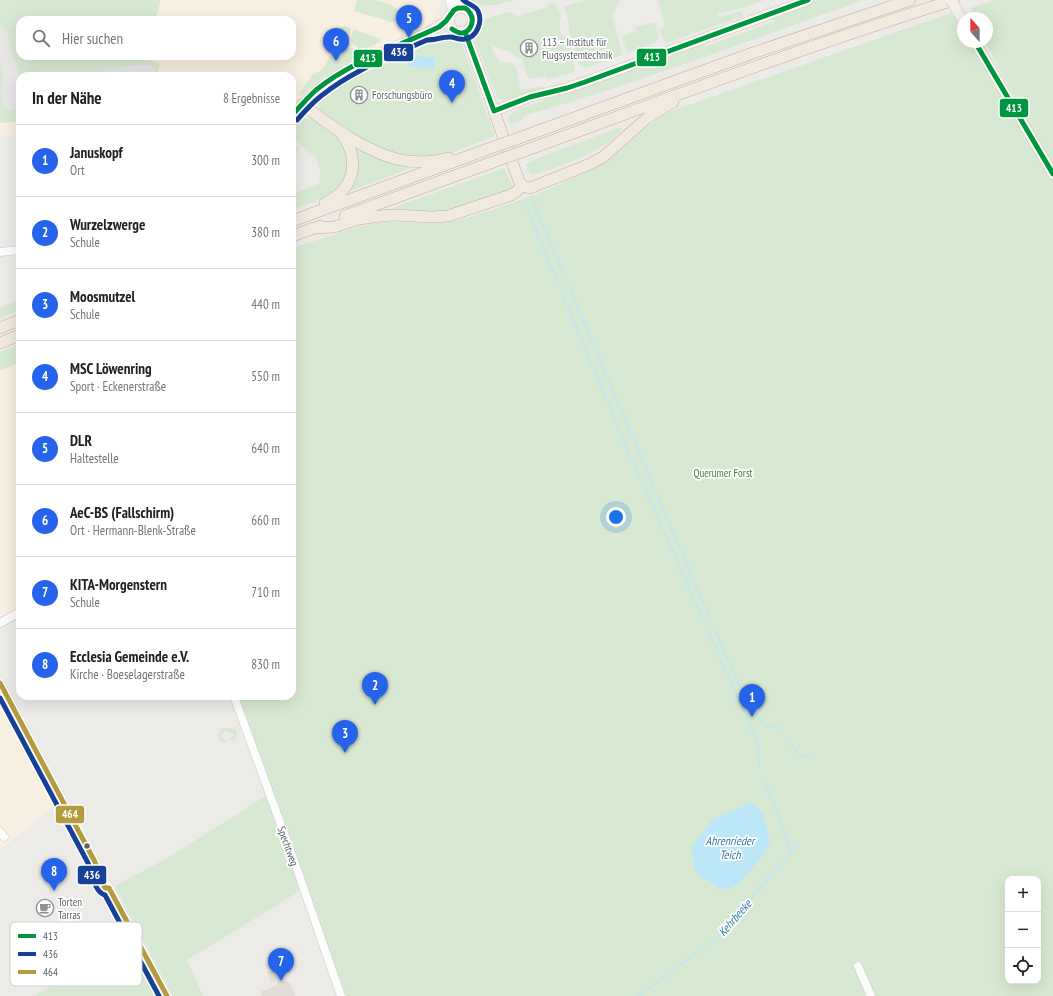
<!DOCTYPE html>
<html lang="de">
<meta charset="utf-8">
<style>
:root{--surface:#fff;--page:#f6f6f6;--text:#222;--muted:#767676;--line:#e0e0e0;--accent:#2563eb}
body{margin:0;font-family:"PT Sans Narrow",sans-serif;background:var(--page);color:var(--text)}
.controls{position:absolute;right:12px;bottom:12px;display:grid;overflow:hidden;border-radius:8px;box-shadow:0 4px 16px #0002}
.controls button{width:36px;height:36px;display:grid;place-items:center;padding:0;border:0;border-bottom:1px solid var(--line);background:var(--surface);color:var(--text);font:20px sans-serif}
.compass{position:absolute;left:957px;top:12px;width:36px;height:36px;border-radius:50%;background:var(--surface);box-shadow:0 4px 16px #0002;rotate:339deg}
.you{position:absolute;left:616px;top:517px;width:14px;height:14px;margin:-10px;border:3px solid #fff;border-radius:50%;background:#1a73e8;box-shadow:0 0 0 6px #1a73e833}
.badge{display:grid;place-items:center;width:26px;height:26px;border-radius:50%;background:var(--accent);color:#fff;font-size:13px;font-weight:700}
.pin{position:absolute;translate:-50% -33px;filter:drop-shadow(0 1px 2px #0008)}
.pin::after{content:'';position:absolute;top:21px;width:14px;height:12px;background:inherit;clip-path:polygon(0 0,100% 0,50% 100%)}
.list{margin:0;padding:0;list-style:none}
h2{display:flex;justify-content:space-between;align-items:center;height:52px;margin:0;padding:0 16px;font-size:17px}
h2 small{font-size:13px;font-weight:400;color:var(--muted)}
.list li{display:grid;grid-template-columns:26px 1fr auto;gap:12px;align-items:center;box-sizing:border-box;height:72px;padding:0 16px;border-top:1px solid var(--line)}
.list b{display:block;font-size:15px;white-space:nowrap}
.list p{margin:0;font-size:13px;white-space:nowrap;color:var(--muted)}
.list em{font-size:13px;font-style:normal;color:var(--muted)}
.icon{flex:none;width:22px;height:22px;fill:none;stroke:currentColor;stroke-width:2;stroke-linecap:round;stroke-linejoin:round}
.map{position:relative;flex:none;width:1053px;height:996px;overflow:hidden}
.search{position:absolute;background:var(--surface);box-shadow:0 4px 16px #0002;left:16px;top:16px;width:280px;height:44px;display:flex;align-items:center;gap:10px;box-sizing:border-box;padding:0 14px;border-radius:12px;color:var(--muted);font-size:15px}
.panel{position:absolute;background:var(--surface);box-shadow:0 4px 16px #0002;left:16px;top:72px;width:280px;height:628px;border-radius:12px}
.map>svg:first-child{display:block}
.commercial{fill:#f7efe1;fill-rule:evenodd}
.education{fill:#e1ded7}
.green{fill:#d8e9d3;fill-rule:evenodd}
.water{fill:#bbe7f8}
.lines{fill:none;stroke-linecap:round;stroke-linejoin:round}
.stream{stroke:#bbe7f8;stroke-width:1.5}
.taxiway{stroke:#e8e6e6;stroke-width:15}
.minor-casing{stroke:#c9c9c9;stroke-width:9}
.major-casing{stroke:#d6c8b5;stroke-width:11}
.highway-casing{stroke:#c5b094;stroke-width:12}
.minor{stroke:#fcfcfc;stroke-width:8}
.major{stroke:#f3efe8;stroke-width:10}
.highway{stroke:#f0eae1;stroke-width:11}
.major-bridge-casing{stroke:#d6c8b5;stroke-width:11;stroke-linecap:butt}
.highway-bridge-casing{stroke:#c5b094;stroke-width:12;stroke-linecap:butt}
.major-bridge{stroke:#f3efe8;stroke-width:10}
.highway-bridge{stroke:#f0eae1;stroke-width:11}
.bus-1-casing{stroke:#fff;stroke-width:8}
.bus-2-casing{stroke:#fff;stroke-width:8}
.bus-3-casing{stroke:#fff;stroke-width:8}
.bus-1{stroke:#009640;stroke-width:5}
.bus-2{stroke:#164194;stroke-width:5}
.bus-3{stroke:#b29c3f;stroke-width:5}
.bus-dot{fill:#5d6366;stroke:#fff;stroke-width:1.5}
.labels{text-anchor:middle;stroke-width:3.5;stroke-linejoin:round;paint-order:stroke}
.poi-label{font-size:11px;fill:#5d6366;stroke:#fff;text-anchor:start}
.park-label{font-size:11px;fill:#388230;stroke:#fff}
.street-label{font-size:11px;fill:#5d6366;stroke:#fff}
.water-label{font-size:12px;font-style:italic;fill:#387ca4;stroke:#fff}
.key{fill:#fff;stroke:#ced0d1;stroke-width:1}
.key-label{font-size:11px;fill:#5d6366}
.line-badge{stroke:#fff;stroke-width:1.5}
.badge-label{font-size:11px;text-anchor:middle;font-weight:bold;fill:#fff}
</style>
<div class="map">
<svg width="1053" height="996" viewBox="0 0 1053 996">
<rect width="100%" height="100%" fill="#edebe8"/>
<path class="commercial" d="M0 0H441V3L439 9 434 19 429 24 421 30 356 57 337 68 319 81 308 90 292 107V76H20V135L0 137ZM20 20H292V56H20Z
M20 362V608L0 618V371Z
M0 692 58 803 0 850Z"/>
<path class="education" d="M282 966 285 974V976L283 977 285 982 289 981 295 996H262L260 992 278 985 277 980 271 982 267 972Z"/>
<path class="green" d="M0 0H161L155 20H20V56H143V58L160 64 157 76H20V121L0 123Z
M357 0C362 0 367 0 372 0 382 1 405 7 398 20L392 22 354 11Z
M460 0H515L494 5H483L475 10 461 2Z
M589 0H619V2L612 16 622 53 620 56 586 68 580 66 578 62 569 30 568 20 564 6Z
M658 0H765L745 7 717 14 719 17 741 11 743 16 670 42H666L663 39 660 29 665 26Z
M817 0H864C753 39 641 82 527 115L523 117 522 121 511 124 508 120C509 115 513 112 518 109L578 89 697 46 707 44 704 47 775 21 771 19 773 16Z
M995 0H1053V170L985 42H987V18H973L971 8Z
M552 3 556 4 558 8 561 18 559 22 562 37 567 36 575 70 573 73 548 79 544 76 531 79 527 77 522 58 518 59 516 58 511 52 495 47 491 44 493 53 501 63 509 62 516 67 520 87 523 89 544 86V89C536 91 511 101 503 100 499 100 498 97 496 95L475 39C470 19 497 15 511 12L519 17 523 16V14L549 7 546 4Z
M953 12 961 26 963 25V42H982L1053 174V996H346L238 696H292V248L364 225 381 222 443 223 458 220 492 210 549 189 591 170 609 160 653 122 666 113ZM749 802 738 884C725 891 720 890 708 881 702 877 699 875 694 868L695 841 704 832 711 820 735 810ZM1008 879H1038V981H1008Z
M655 22 658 37 657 40 654 43 631 52 626 51 623 38 624 36 636 31 635 27Z
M344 26 351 28 349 40 347 47 356 50 358 47 352 43 351 40 353 29 381 39 380 41C373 48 364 47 356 53V57L325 76 302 95 299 94 312 75 323 69 330 55 340 28Z
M449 32 455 33 460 39 495 136 345 193 332 195 292 210V194L319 184 320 172 316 158 292 138V123C298 117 302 117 310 119L320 107 318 102V98L321 94 332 84 359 69Z
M618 128H623C608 151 557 168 532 175 528 172 526 170 526 165L533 160Z
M292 139 300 149 292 160Z
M504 168 514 189 463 207 443 211 378 213Z
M20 300V310L0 318V308Z
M20 344V362L0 371V352Z
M226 728C230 728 234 728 237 731L235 740H229V738L233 736V734L227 731 223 732 222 735V737L227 740 226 742 223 743V741L219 740 218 735 221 729Z
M267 795 300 891 187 960 203 996H173L115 886 169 857Z
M139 952 162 996H34L73 973V967L83 958 91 955 113 965Z"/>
<path class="water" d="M410 56 435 58 434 69 409 66Z
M749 802 756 805 763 814 770 842 763 856 738 884 730 888 721 889 715 886 707 880 701 878 694 868V863L691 849 695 841 704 832 711 820 735 810Z"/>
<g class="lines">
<path class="stream" d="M532 199 564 276
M524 202 558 283
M568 285 709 617
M562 293 628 451 703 619
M714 628 748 706
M707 629 758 743 759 766
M754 707C760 719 763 730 779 726L782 732
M786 738 801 757 811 756
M764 779 791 850
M639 996 721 935 799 842"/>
<path class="taxiway" d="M0 34 13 83
M109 76 147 72 148 76
M9 85 10 103"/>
<defs>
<path id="minor" d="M450 0 452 11
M455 0 460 8
M292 115 303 104
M0 252 20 250
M0 623 20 612
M0 683 98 869 101 873 167 996
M234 696 297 869 341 996
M0 832 4 837
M81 953 84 950 130 925
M858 966 871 996"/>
<path id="major" d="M449 20a12 12 0 1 1 24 0a12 12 0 1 1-24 0Z
M465 32 494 111 530 97 567 88 585 82 808 0
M975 42 1053 174
M303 104C329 75 365 60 400 45 415 38 437 31 448 18"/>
<path id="highway" d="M303 104C317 116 334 128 350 138 384 158 410 168 449 158
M494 111 519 181 523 186 530 188 590 164 603 157 647 118 673 102
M519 138 750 54 910 0
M524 151C667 99 809 45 954 0
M325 203C330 201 334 198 338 195 358 178 356 152 341 133
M345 216 493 162
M292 221 488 149
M313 228 334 227 359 219 380 216 394 215 432 217 448 216 511 195 516 192 522 185
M292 236 320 226
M0 328 20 320
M0 343 20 335"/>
</defs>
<use href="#minor" class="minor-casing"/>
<use href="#major" class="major-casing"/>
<use href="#highway" class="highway-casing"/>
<use href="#minor" class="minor"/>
<use href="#major" class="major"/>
<use href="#highway" class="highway"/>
<defs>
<path id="major-bridge" d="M951 0 963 21"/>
<path id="highway-bridge" d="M488 149 519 138
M493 162 524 151"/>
</defs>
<use href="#major-bridge" class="major-bridge-casing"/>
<use href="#highway-bridge" class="highway-bridge-casing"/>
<use href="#major-bridge" class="major-bridge"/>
<use href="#highway-bridge" class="highway-bridge"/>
<defs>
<path id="bus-1" d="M465 32 494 111
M975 42 1053 174
M494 111 530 97 567 88 585 82 808 0
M292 115C300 107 307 98 316 90 352 61 397 47 439 27L446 21 454 10 458 8H465C467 9 469 11 470 13 475 20 471 33 461 33 458 33 455 31 452 29"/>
<path id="bus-2" d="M297 120C305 111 312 103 321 96 353 70 391 56 427 40 435 40 442 37 450 37 455 37 458 40 465 39 477 37 483 22 478 11 475 5 467 4 463 0
M0 698 88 863C92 872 94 892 105 895L159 996"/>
<path id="bus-3" d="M0 683 94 860 98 869V874L105 888H109L167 996"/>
</defs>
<use href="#bus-1" class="bus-1-casing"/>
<use href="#bus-2" class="bus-2-casing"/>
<use href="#bus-3" class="bus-3-casing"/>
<use href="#bus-1" class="bus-1"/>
<use href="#bus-2" class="bus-2"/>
<use href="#bus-3" class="bus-3"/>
</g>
<defs>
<symbol id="building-ring" viewBox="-11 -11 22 22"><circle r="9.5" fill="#fff" stroke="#8f9394" stroke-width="1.5"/><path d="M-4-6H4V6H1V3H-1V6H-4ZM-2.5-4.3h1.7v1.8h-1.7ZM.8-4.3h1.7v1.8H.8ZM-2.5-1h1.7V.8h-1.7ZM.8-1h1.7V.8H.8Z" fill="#8f9394"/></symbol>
<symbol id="cafe-ring" viewBox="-11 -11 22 22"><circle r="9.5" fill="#fff" stroke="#8f9394" stroke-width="1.5"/><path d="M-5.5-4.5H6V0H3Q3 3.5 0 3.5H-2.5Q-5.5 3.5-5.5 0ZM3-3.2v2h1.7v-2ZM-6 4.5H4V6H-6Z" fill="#8f9394"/></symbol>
</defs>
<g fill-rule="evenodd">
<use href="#building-ring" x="519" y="38" width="20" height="20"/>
<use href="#building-ring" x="349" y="85" width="20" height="20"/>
<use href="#cafe-ring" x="35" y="898" width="20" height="20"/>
</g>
<circle class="bus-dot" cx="87" cy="846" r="3.5"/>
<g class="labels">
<g class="poi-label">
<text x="542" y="46">113 – Institut für<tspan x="542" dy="13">Flugsystemtechnik</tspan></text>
<text x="372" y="99">Forschungsbüro</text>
<text x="58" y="906">Torten<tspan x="58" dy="13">Tarras</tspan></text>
</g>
<g class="park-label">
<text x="723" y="477">Querumer Forst</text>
</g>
<g class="street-label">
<text transform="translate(288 846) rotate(70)" y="4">Spechtweg</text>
</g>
<g class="water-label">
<text x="730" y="845">Ahrenrieder<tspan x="730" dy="14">Teich</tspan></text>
<text transform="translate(735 918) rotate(-49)" y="4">Kehrbeeke</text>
</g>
</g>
<rect x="10" y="922" width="132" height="64" rx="6" class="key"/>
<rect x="18" y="934" width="18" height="4" fill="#009640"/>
<rect x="18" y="952" width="18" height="4" fill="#164194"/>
<rect x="18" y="970" width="18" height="4" fill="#b29c3f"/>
<g class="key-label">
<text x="43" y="940">413</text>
<text x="43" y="958">436</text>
<text x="43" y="976">464</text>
</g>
<g class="line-badge">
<rect x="383" y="43" width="31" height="19" rx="4" fill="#164194"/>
<rect x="636" y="48" width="31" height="19" rx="4" fill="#009640"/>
<rect x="353" y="49" width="30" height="19" rx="4" fill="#009640"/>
<rect x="999" y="98" width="30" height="20" rx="4" fill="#009640"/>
<rect x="55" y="805" width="30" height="19" rx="4" fill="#b29c3f"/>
<rect x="77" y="865" width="30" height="20" rx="4" fill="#164194"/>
</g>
<g class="badge-label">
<text x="399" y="56">436</text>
<text x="652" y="61">413</text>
<text x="368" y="62">413</text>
<text x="1014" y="112">413</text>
<text x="70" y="818">464</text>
<text x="92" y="879">436</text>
</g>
</svg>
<div class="controls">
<button>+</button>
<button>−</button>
<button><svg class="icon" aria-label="locate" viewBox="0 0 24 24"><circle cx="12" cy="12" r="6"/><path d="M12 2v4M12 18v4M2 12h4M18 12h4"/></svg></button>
</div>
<svg class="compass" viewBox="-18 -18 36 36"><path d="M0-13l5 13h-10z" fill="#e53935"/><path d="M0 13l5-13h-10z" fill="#767676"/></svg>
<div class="you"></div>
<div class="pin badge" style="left:752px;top:717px">1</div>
<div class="pin badge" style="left:375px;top:705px">2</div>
<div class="pin badge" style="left:345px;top:753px">3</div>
<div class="pin badge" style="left:452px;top:103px">4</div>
<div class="pin badge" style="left:409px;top:38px">5</div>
<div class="pin badge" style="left:336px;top:61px">6</div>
<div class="pin badge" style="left:281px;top:981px">7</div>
<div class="pin badge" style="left:54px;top:891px">8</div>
<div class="search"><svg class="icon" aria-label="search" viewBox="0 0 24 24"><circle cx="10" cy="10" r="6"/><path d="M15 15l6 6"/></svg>Hier suchen</div>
<section class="panel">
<h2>In der Nähe<small>8 Ergebnisse</small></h2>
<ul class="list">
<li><span class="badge">1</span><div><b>Januskopf</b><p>Ort</p></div><em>300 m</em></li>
<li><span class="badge">2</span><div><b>Wurzelzwerge</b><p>Schule</p></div><em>380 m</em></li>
<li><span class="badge">3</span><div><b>Moosmutzel</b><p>Schule</p></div><em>440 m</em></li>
<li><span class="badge">4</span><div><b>MSC Löwenring</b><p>Sport · Eckenerstraße</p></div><em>550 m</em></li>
<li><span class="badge">5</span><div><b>DLR</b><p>Haltestelle</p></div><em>640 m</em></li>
<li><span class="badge">6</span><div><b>AeC-BS (Fallschirm)</b><p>Ort · Hermann-Blenk-Straße</p></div><em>660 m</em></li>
<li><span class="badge">7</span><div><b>KITA-Morgenstern</b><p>Schule</p></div><em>710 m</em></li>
<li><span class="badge">8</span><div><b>Ecclesia Gemeinde e.V.</b><p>Kirche · Boeselagerstraße</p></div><em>830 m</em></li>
</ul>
</section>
</div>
